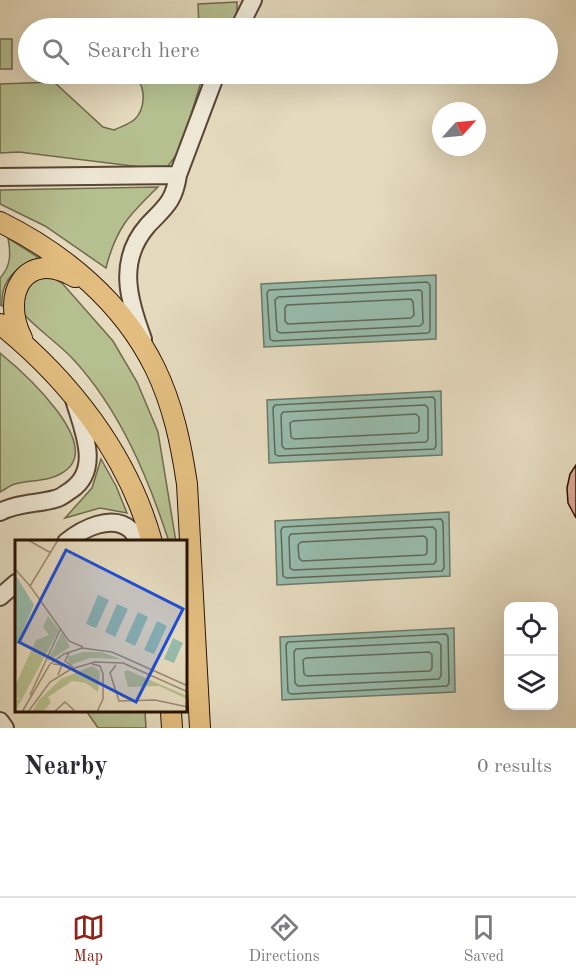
<!DOCTYPE html>
<style>
:root{--surface:#fff;--page:#f2f2f3;--text:#2b2b33;--muted:#7c7c81;--line:#e1e1e2;--accent:#8f2418}
body{margin:0;font-family:"Old Standard TT",serif;background:var(--page);color:var(--text)}
.controls{position:absolute;right:18px;bottom:18px;display:grid;overflow:hidden;border-radius:12px;box-shadow:0 6px 24px #0002}
.controls button{width:54px;height:54px;display:grid;place-items:center;padding:0;border:0;border-bottom:2px solid var(--line);background:var(--surface);color:var(--text);font:30px sans-serif}
.compass{position:absolute;left:432px;top:102px;width:54px;height:54px;border-radius:50%;background:var(--surface);box-shadow:0 6px 24px #0002;rotate:63deg}
.list{margin:0;padding:0;list-style:none}
h2{display:flex;justify-content:space-between;align-items:center;height:78px;margin:0;padding:0 24px;font-size:26px}
h2 small{font-size:20px;font-weight:400;color:var(--muted)}
.icon{flex:none;width:33px;height:33px;fill:none;stroke:currentColor;stroke-width:2;stroke-linecap:round;stroke-linejoin:round}
.map{position:relative;flex:none;width:576px;height:728px;overflow:hidden}
.search{position:absolute;background:var(--surface);box-shadow:0 6px 24px #0002;left:18px;right:18px;top:18px;height:66px;display:flex;align-items:center;gap:15px;box-sizing:border-box;padding:0 21px;border-radius:33px;color:var(--muted);font-size:22px}
.sheet{height:168px;background:var(--surface)}
nav{display:flex;justify-content:space-around;align-items:center;box-sizing:border-box;height:84px;border-top:2px solid var(--line);background:var(--surface);font-size:16px;color:var(--muted)}
nav a{display:grid;justify-items:center;gap:3px}
nav .on{color:var(--accent)}
.map>svg:first-child{display:block}
.green{fill:#b6bf90;stroke:#706a4b;stroke-width:1.5}
.water{fill:#97bbab;stroke:#6c7869;stroke-width:1.5}
.lines{fill:none;stroke-linecap:round;stroke-linejoin:round}
.shore{stroke:#616858;stroke-width:1.5}
.building{fill:#d9a694;stroke:#2b1406;stroke-width:1.5;filter:url(#shadow)}
.minor-casing{stroke:#5a4634;stroke-width:20}
.major-casing{stroke:#2b1406;stroke-width:22}
.minor{stroke:#eee7d5;stroke-width:16}
.major{stroke:#e2bd7f;stroke-width:20}
.inset-road{fill:none;stroke:#9b8b74;stroke-width:1.5}
.view{fill:#1d4ed8;fill-opacity:0.15;stroke:#1d4ed8;stroke-width:3}
.inset-edge{fill:none;stroke:#2b1406;stroke-width:3}
</style>
<div class="map">
<svg width="576" height="728" viewBox="0 0 576 728">
<defs>
<filter id="shadow"><feDropShadow dx="5" dy="3" stdDeviation="1.5" flood-color="#0004"/></filter>
</defs>
<rect width="100%" height="100%" fill="#e5dabe"/>
<filter id="stains"><feTurbulence type="fractalNoise" baseFrequency=".00333" numOctaves="4"/><feColorMatrix values="0 0 0 0 .2 0 0 0 0 .09 0 0 0 0 .02 0 0 0 .5 -.17"/></filter>
<radialGradient id="worn" r=".72"><stop offset=".6" stop-color="#630" stop-opacity="0"/><stop offset="1" stop-color="#630" stop-opacity=".3"/></radialGradient>
<path class="green" d="M237 2V17L231 28H199L198 4Z
M0 39H12V69H0Z
M137 79H202L180 150 165 170 19 152 0 153V84L54 82 103 127 114 130C120 127 130 124 135 119 145 109 146 89 137 79Z
M158 187C129 215 116 228 106 268L45 226 0 204V190Z
M8 238 39 258C18 266 0 279 2 306L0 305V278C11 266 11 254 8 238Z
M49 276 62 283 113 341 137 382 158 432 176 542H169C148 477 120 410 73 359 56 341 35 328 19 309L23 284Z
M0 353C22 371 108 447 62 473 46 483 28 479 12 485 8 487 4 490 0 492Z
M101 459 116 486 127 513 100 508 65 518 92 488Z
M87 712H145L146 728H98Z"/>
<path class="water" d="M436 275V339L264 347 261 284Z
M441 391 442 455 269 463 267 400Z
M449 512 450 576 277 585 275 521Z
M454 628 455 692 282 700 280 637Z"/>
<g class="lines">
<path class="shore" d="M427 282 430 285V331L428 333 273 341 270 339 267 293 269 290Z
M420 290 422 292 423 323 420 326 280 333 277 331 275 300 278 297Z
M411 299 413 302 414 315 411 318 288 324 285 321V308L287 305Z
M433 397 435 400 436 446 434 449 278 456 275 454 273 408 275 405Z
M425 405 428 408V439L426 442 285 449 282 446 281 415 283 412Z
M416 414 419 417V431L416 433 294 439 291 437 290 423 293 421Z
M441 519 443 522 444 568 442 571 286 578 283 576 281 530 283 527Z
M433 527 436 530V561L434 564 293 570 290 568 289 537 291 534Z
M424 536 427 539V553L425 555 302 561 299 558 298 545 301 542Z
M446 634 448 637 449 683 447 686 291 694 288 692 286 645 288 642Z
M438 642 441 645V676L439 679 298 686 295 683 294 652 296 649Z
M429 652 432 655V668L430 671 307 676 304 674 303 660 306 658Z"/>
</g>
<path class="building" d="M576 465V518L568 503 567 488 570 474Z"/>
<g class="lines">
<defs>
<path id="minor" d="M239 28 253 0
M0 177 178 175
M143 339C128 299 117 260 148 225 165 207 174 202 178 175L216 74
M0 512C17 503 37 504 55 499 61 498 66 493 71 490 102 469 82 428 74 399
M66 542C82 529 112 513 131 530 134 534 137 538 140 542
M0 597 16 583
M0 721 5 728"/>
<path id="major" d="M0 222C65 254 123 303 155 368 173 405 181 444 187 484L200 728
M0 324C70 380 128 455 152 542
M22 338C0 295 25 248 75 277
M171 712 172 728"/>
</defs>
<use href="#minor" class="minor-casing"/>
<use href="#major" class="major-casing"/>
<use href="#minor" class="minor"/>
<use href="#major" class="major"/>
</g>
<g transform="translate(15 540)">
<rect width="172" height="172" fill="#e5dabe"/>
<path d="M33 76 44 90 0 172V160L6 158H0V146L21 100 34 95 28 87ZM47 92 55 107 32 122ZM68 112H86L106 119 75 118 55 125 52 117ZM77 126 85 131 83 152 71 143 57 141 33 157 36 162 28 172H17L24 160 46 139ZM112 130 172 156V159L144 146 113 147 109 132Z" fill="#b6bf90"/>
<path d="M0 34 19 65 0 109ZM83 55 94 60 81 88 71 84ZM102 64 113 69 100 97 90 92ZM123 72 133 77 120 106 110 101ZM142 81 152 86 139 114 129 110ZM158 98 168 103 159 123 149 119Z" fill="#97bbab"/>
<path class="inset-road" d="M13 0 36 13M43 0 15 46 54 101 68 107M0 29 15 46M54 113 50 121 58 127M38 124 47 125 43 135M77 124 85 126 88 134V159L82 172M101 125 95 133 104 161 140 160 173 167M15 155 46 88M7 172 35 124 49 114 67 108 97 112 173 146M13 172 35 142 56 129 80 122 108 123 173 152M39 172 50 162 61 172"/>
<path class="view" d="M51 10 168 69 121 162 4 102Z"/>
<rect width="172" height="172" class="inset-edge"/>
</g>
<rect width="100%" height="100%" filter="url(#stains)"/>
<rect width="100%" height="100%" fill="url(#worn)"/>
</svg>
<div class="controls">
<button><svg class="icon" aria-label="locate" viewBox="0 0 24 24"><circle cx="12" cy="12" r="6"/><path d="M12 2v4M12 18v4M2 12h4M18 12h4"/></svg></button>
<button><svg class="icon" aria-label="layers" viewBox="0 0 24 24"><path d="M12 4l9 5-9 5-9-5zM3 14l9 5 9-5"/></svg></button>
</div>
<svg class="compass" viewBox="-18 -18 36 36"><path d="M0-13l5 13h-10z" fill="#e53935"/><path d="M0 13l5-13h-10z" fill="#7c7c81"/></svg>
<div class="search"><svg class="icon" aria-label="search" viewBox="0 0 24 24"><circle cx="10" cy="10" r="6"/><path d="M15 15l6 6"/></svg>Search here</div>
</div>
<section class="sheet">
<h2>Nearby<small>0 results</small></h2>
<ul class="list">
</ul>
</section>
<nav>
<a class="on"><svg class="icon" aria-label="map" viewBox="0 0 24 24"><path d="M3 6l6-2 6 2 6-2v14l-6 2-6-2-6 2zM9 4v14M15 6v14"/></svg>Map</a>
<a><svg class="icon" aria-label="directions" viewBox="0 0 24 24"><path d="M12 3l9 9-9 9-9-9zM9 14v-3h6M13 9l2 2-2 2"/></svg>Directions</a>
<a><svg class="icon" aria-label="saved" viewBox="0 0 24 24"><path d="M7 4h10v16l-5-4-5 4z"/></svg>Saved</a>
</nav>
